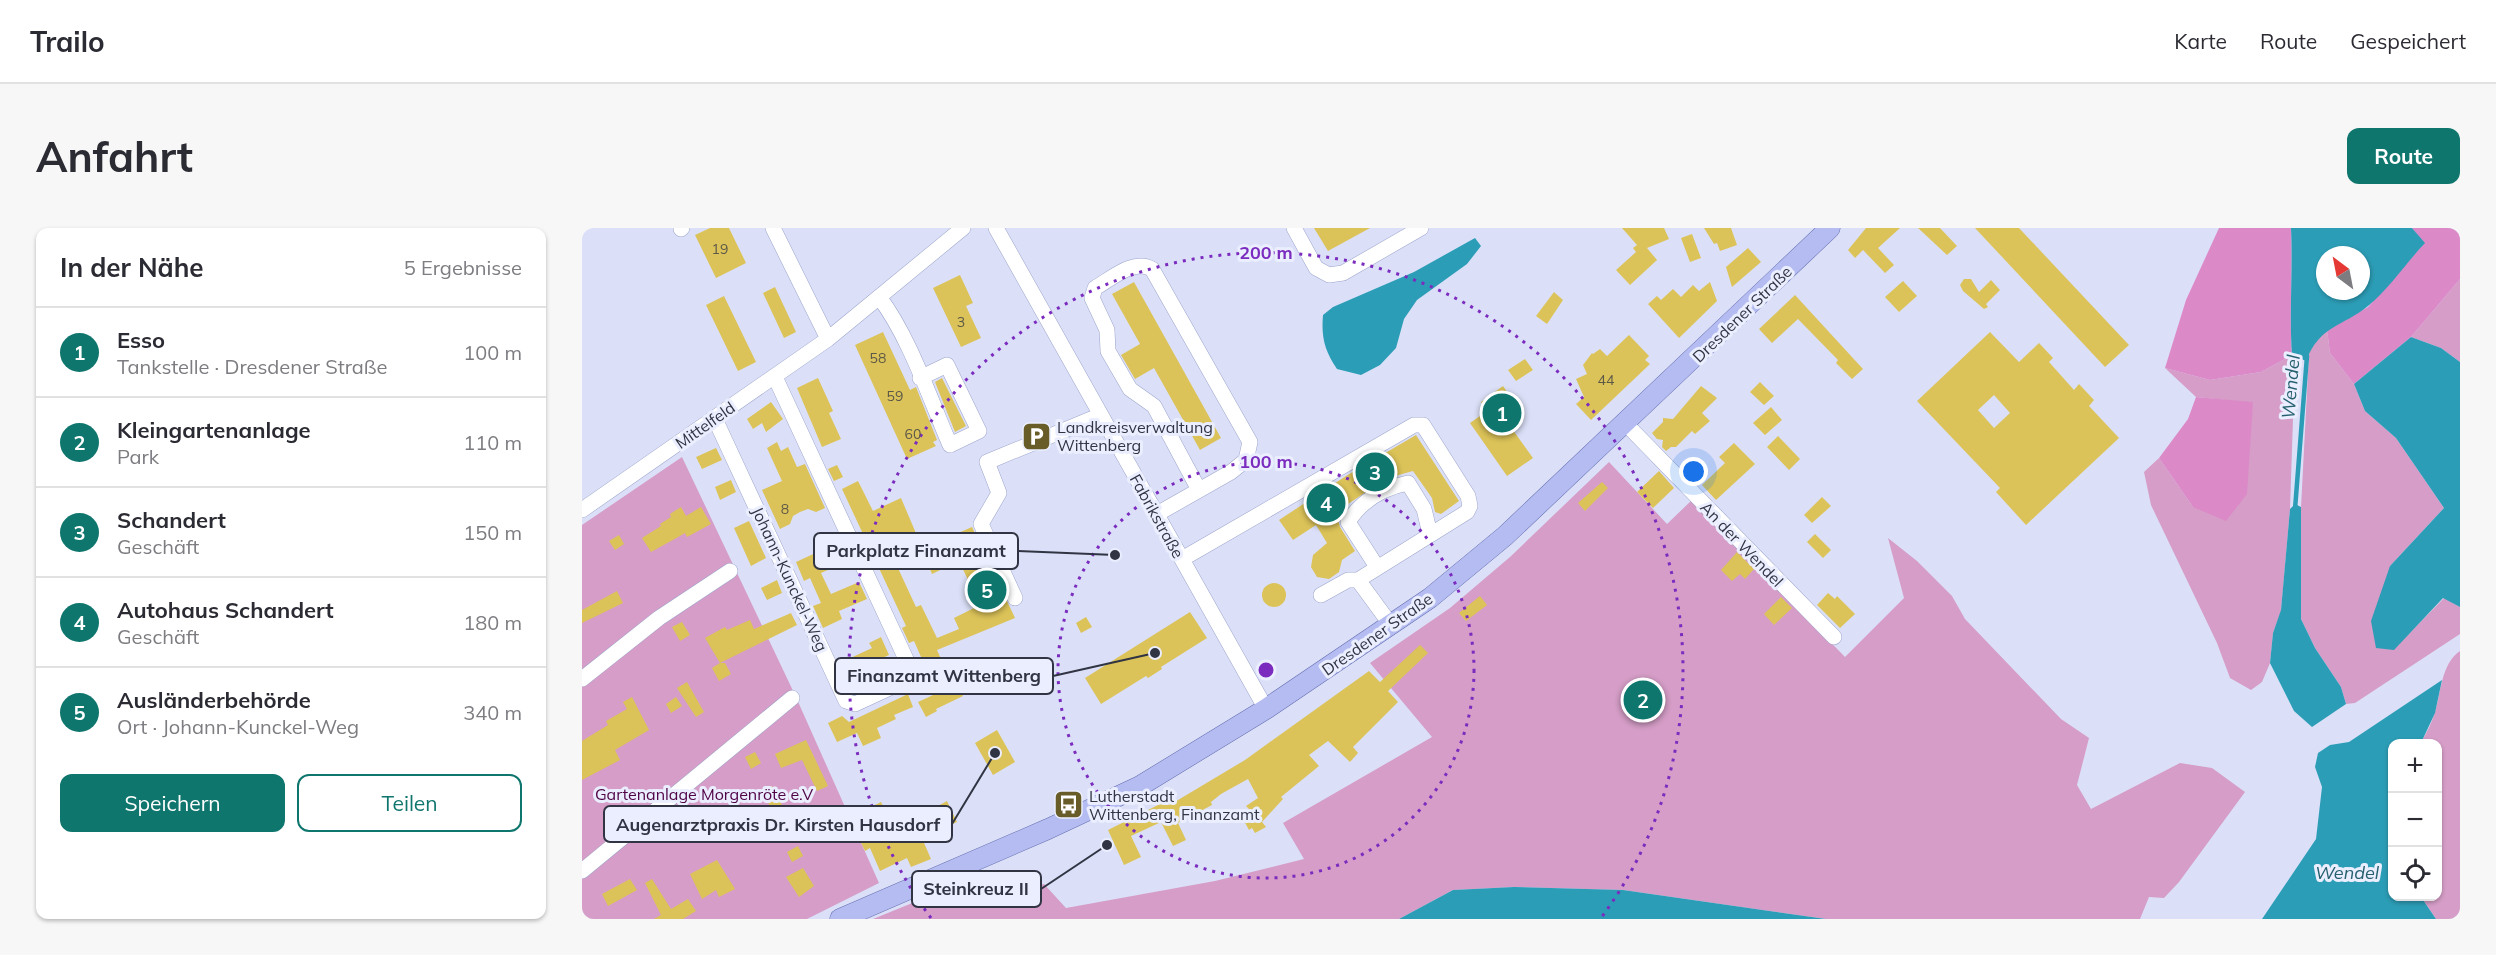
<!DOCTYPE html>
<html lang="de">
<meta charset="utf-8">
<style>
:root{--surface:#fff;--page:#f7f7f7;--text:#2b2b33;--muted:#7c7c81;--line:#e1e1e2;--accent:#0f766e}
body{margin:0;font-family:Mulish,sans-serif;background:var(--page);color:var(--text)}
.controls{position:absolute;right:18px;bottom:18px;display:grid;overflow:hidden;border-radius:12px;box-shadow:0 2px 4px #0004}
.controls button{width:54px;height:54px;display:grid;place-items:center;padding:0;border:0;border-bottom:2px solid var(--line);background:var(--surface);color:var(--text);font:30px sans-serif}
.compass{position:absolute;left:1734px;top:18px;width:54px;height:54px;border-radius:50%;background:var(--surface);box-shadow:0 2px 4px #0004;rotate:328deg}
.you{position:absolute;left:1112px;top:244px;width:21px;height:21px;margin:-15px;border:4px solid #fff;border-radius:50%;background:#1a73e8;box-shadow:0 0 0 9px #1a73e833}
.badge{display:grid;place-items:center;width:39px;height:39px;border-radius:50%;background:var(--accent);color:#fff;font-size:20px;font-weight:700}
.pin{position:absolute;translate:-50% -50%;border:3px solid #fff;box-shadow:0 2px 6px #0006}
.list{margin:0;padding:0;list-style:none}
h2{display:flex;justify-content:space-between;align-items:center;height:78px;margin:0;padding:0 24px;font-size:26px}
h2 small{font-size:20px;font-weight:400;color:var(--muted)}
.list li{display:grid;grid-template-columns:39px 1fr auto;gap:18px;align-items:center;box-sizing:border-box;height:90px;padding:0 24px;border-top:2px solid var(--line)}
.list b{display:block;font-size:22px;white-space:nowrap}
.list p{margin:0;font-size:20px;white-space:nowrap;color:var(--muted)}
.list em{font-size:20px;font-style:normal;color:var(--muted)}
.actions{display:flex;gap:12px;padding:18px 24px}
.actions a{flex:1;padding:14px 0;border:2px solid var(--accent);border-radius:12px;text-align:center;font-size:21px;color:var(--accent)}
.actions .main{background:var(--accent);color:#fff}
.icon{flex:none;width:33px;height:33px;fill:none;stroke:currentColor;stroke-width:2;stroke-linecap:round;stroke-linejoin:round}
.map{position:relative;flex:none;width:1878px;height:691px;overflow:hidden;border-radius:12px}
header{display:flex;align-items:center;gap:36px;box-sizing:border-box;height:84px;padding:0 30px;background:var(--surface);border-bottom:2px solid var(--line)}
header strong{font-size:28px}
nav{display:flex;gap:33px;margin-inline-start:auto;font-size:21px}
.intro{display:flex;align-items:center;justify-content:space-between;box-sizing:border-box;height:144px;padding:0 36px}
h1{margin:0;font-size:42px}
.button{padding:15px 27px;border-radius:12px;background:var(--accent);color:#fff;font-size:21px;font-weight:700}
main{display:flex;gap:36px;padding:0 36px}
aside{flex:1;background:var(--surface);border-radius:12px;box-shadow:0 2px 4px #0004}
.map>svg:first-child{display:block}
.green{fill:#d59dc7}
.forest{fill:#dc89c8}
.water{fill:#2c9db6;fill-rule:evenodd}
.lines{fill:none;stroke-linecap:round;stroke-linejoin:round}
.stream{stroke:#2c9db6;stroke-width:4.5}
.building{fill:#dcc359;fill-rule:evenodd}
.minor-casing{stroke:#9da5cb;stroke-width:16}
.major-casing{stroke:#666faf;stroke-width:21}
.minor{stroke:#fff;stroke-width:15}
.major{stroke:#b4bcf2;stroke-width:20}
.ring{fill:none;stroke:#7b2cbf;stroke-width:3;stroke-dasharray:3 6}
.labels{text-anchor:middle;stroke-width:6;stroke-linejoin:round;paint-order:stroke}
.number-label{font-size:14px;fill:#5c5848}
.street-label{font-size:16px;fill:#313443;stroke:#eaeefe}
.poi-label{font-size:16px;fill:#313443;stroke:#eaeefe;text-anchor:start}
.park-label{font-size:16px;fill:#4f0244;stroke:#eaeefe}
.water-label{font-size:18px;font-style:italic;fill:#26606e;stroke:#eaeefe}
.centre{fill:#7b2cbf;stroke:#eaeefe;stroke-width:3}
.ring-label{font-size:18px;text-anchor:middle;font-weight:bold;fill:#7b2cbf;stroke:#eaeefe;stroke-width:6;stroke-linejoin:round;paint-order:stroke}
.leader{fill:none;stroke:#313443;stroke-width:2}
.callout-dot{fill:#313443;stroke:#eaeefe;stroke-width:2}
.callout{fill:#eaeefe;stroke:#313443;stroke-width:2}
.callout-label{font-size:18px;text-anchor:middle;font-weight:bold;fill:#313443}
</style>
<header>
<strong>Trailo</strong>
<nav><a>Karte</a><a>Route</a><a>Gespeichert</a></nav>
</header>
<div class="intro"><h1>Anfahrt</h1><a class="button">Route</a></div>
<main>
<aside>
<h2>In der Nähe<small>5 Ergebnisse</small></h2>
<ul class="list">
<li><span class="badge">1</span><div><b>Esso</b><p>Tankstelle · Dresdener Straße</p></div><em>100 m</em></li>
<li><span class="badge">2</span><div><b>Kleingartenanlage</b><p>Park</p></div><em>110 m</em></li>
<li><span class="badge">3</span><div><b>Schandert</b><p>Geschäft</p></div><em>150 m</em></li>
<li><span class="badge">4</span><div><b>Autohaus Schandert</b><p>Geschäft</p></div><em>180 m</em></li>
<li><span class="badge">5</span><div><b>Ausländerbehörde</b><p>Ort · Johann-Kunckel-Weg</p></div><em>340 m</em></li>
</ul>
<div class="actions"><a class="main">Speichern</a><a>Teilen</a></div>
</aside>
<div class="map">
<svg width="1878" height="691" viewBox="0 0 1878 691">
<rect width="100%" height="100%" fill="#dbe0f8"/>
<path class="green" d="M1878 51V134L1859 120 1829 109Z
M1745 102 1748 125 1772 156 1783 183 1814 210 1862 280 1808 338 1812 421 1862 370 1878 379V406L1773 475 1764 476 1759 459 1733 420 1719 391V279L1727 125 1735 111Z
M1710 127 1712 161 1708 281 1699 383 1691 405 1688 435 1680 454 1669 462 1648 450 1635 415 1569 277 1562 244 1577 230 1611 279 1671 175 1614 169 1583 140 1628 152 1679 144Z
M100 229 213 467 297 655 225 691H0V297Z
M1027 234 1085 296 1110 272 1263 429 1322 370 1306 310 1335 333 1370 368 1383 391 1479 491 1507 510 1495 557 1509 581 1598 535 1630 540 1663 564 1597 654 1582 670 1567 669 1558 691H1244L1041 662 932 659 871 662 817 691H291L382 654 394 667 407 671 462 656 484 680 633 653 722 631 701 595 850 509 788 435 868 380 928 329Z
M1878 423V691H1854L1839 669 1856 668V516L1839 515C1844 505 1850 495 1853 484 1859 465 1859 436 1878 423Z"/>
<path class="forest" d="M1637 0H1709C1711 43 1707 85 1710 127L1679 144 1628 152 1583 140 1604 72Z
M1830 0H1878V51L1829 109 1772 156 1748 125 1745 102 1786 79 1842 15Z
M1614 169 1671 174 1665 266 1644 293 1611 279 1577 230 1606 191Z"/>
<path class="water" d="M1709 0H1830L1843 15C1824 35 1807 61 1786 78 1760 99 1738 97 1724 133L1710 127C1707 85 1711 43 1709 0ZM1743 27H1779V63H1743Z
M893 10 899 18 885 36 835 72 822 91 814 120 798 137 779 147 755 141C743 123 739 110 741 87L751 79 832 44Z
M1829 109 1859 120 1878 134V379L1861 370 1812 422 1794 420 1789 393 1808 338 1862 280 1814 210 1783 183 1772 156Z
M1713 276 1719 279V391L1733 420 1759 459 1764 476 1730 499 1712 483 1688 435 1691 405 1699 382 1708 281Z
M1860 452 1853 485 1839 515 1810 516V668L1839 669 1854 691H1680L1734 611 1740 559 1733 539 1736 525 1748 517 1767 514Z
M932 659 1041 662 1244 691H817L871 662Z"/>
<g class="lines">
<path class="stream" d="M1713 281 1725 128"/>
</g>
<path class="building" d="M128 0H147L164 35 134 50 113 7Z
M732 0H788L746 23Z
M1040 0H1082L1087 11 1065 20 1075 32 1048 57 1034 42 1054 24 1051 20 1055 17Z
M1122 0H1149L1155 17 1138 23 1135 15 1132 16Z
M1284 0H1318L1296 20 1312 37 1303 45 1281 22 1273 30 1266 22Z
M1336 0H1358L1375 18 1365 27Z
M1393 0H1437L1547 117 1523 139Z
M1110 6 1119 30 1108 34 1099 10Z
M1166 20 1179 34 1150 59 1144 39Z
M378 47 391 75 384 78 399 110 379 119 351 60Z
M1382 51H1389L1397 64 1409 52 1418 62 1404 76 1406 79 1402 81 1381 63 1378 57Z
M1321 53 1335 68 1317 84 1303 69Z
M552 54 639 210 618 222 572 140 553 151 539 127 558 116 530 66Z
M1128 54 1135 73 1097 110 1066 76 1075 68 1079 72 1091 61 1099 69 1111 57 1117 63Z
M193 59 214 104 202 110 181 65Z
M972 64 981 72 965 96 954 88Z
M1213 67 1281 141 1270 151 1254 135 1256 132 1216 91 1190 115 1177 101Z
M142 68 174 134 156 143 124 77Z
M301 104 328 162 334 159 355 212 351 214 354 218 325 231 273 117Z
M1408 104 1437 134 1457 115 1471 130 1467 134 1492 162 1497 156 1512 172 1507 178 1537 210 1444 297 1414 264 1418 260 1335 173ZM1412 167 1428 185 1412 200 1396 182Z
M1047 107 1067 128 1063 132 1068 136 1009 192 994 176 1002 169 994 151 1005 146 1001 137 1010 125 1011 126 1018 121 1025 128Z
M943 131 951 142 934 153 926 142Z
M236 150 251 183 247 185 259 211 240 219 215 160Z
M360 150 384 198 373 204 353 154Z
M1178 154 1192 168 1182 177 1168 164Z
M921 158 942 188 928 198 951 230 925 248 888 195 905 183 899 174Z
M1119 158 1135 170 1120 185 1128 193 1113 206 1110 203 1094 219H1089L1084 223 1080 219 1081 212 1075 211 1070 205 1081 194V190L1091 191Z
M189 174 201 191 184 204 180 195 171 201 165 191Z
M1189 179 1200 192 1183 207 1171 195Z
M834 207 877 273 859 286 853 284 850 270 831 243 813 248 811 246 760 280 762 283 756 292 758 299 773 323 760 332 757 344 747 351 735 349 729 339 731 327 745 315 734 297 711 312 697 292 764 248Z
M1196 208 1218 231 1207 242 1185 219Z
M195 214 199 223 206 219 215 239 223 236 243 280 234 284 226 281 218 284 211 288 208 296 198 301 180 262 200 253 185 220Z
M1152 215 1173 236 1134 272 1120 257 1143 235 1137 229Z
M134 220 140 232 120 241 114 229Z
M255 237 261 249 252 253 246 241Z
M1077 243 1092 260 1071 280 1055 264Z
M149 252 154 264 138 272 133 259Z
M276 253 291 283 319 270 336 310 308 323 334 379 339 377 355 410 377 401 372 390 398 377 377 333 350 346 340 321 390 299 433 390 355 422 359 431 343 438 332 413 327 415 320 400 324 398 260 261Z
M1020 254 1026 260 1003 283 996 275Z
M1240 269 1249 278 1230 295 1222 287Z
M99 279 104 288 119 279 129 296 105 309 103 305 98 308 69 324 60 310 79 298 78 296 89 289 88 286Z
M167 293 184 330 169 338 152 300Z
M1233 306 1249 322 1241 330 1225 314Z
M37 307 42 316 33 322 27 313Z
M240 322 248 341 239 345 249 366 277 354 285 371 257 383 260 391 241 400 231 378 239 375 228 350 222 353 214 334Z
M1155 324 1172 341 1163 351 1158 346 1150 353 1139 342Z
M195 352 200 365 185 372 179 360Z
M680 367a12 12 0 1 1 24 0a12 12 0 1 1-24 0Z
M35 363 41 375 0 395V382Z
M1246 365 1253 371 1255 368 1273 386 1258 400 1235 377Z
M898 368 905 377 884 393 877 385Z
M1199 369 1210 380 1192 397 1182 386Z
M608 384 625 410 579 439 580 441 566 450 564 448 519 476 503 450Z
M209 385 215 397 138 435 123 410 143 399 145 402 168 392 172 401Z
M504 389 510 399 499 405 494 395Z
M100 394 108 407 98 413 90 399Z
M299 409 307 427 268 445 262 433 290 420 287 415Z
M838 417 846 425 806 463 816 474 771 519 776 525 768 534 746 513 727 527 737 538 699 569 701 571 680 594 684 599 673 605 670 600 667 602 660 589 667 581 664 578 676 570 666 551 639 566 629 574 630 577 596 595 604 612 591 618 579 594 549 608 559 629 542 637 526 602 588 571 591 575 663 532 787 443 798 454Z
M138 435H143L149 446 137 453 130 440Z
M372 449 381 468 354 481 355 483 344 489 336 474 364 461 361 454Z
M105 454 122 484 114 489 95 460Z
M326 466 331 479 312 487 314 491 295 500 299 510 281 518 275 505 255 514 246 495 260 488 267 494Z
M50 469 67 502 33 522 38 532 0 552V513L26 497 24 493 45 481 41 474Z
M94 469 100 478 89 485 84 476Z
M415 502 433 534 411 547 393 515Z
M224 512 246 558 235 563 220 532 199 540 193 526Z
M173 524 179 535 169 541 163 529Z
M190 558 200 577 190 582 180 563Z
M365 573 375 594 364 599 354 579Z
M299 574 306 588 326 578 349 631 329 639 325 630 298 643 288 620 283 623 267 590Z
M216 618 221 628 210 634 205 624Z
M135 632 153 661 137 669 134 662 120 671 108 646Z
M221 640 232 658 217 669 204 649Z
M48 651 55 662 26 678 20 666Z
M70 651 89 681 106 671 114 683 101 691H72L79 687 63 655Z"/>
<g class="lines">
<defs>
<path id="minor" d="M191 0 246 111
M414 0 684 481
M712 0 734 40 747 47 761 45 839 0
M99 1 100 0
M297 69C327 108 348 171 368 217L397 203 365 137 338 150
M133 191 264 473 273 476 327 451 330 444 193 149
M1044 196 1252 409
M0 282 246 111 381 0
M575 286 649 244 664 232 668 214 570 41C552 30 529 51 513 60L510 70 525 102 526 123 548 161 572 178 617 262
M600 331 832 197H841L886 268 888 278 885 284 776 352H766L739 367
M795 339 766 294C779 273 801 260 826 255L842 281 848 306
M776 352 809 397
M433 370 399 296 417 265 405 234 519 187
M0 451 77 390 148 343
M0 643 210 470"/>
<path id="major" d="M258 691 466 601 558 558 684 481 848 370 923 308 1248 0"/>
</defs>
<use href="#minor" class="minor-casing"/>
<use href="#major" class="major-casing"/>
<use href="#minor" class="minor"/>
<use href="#major" class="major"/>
</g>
<g class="ring">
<circle cx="684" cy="442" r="208"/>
<path d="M349 690A417 417 0 1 1 1019 690"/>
</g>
<defs>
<symbol id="parking-square" viewBox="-11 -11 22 22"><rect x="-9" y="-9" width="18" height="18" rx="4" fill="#685c29" stroke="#eaeefe"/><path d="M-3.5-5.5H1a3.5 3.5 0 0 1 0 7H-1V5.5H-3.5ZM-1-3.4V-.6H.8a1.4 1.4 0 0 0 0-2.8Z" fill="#fff"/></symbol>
<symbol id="bus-square" viewBox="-11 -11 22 22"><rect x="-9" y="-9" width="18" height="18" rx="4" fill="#685c29" stroke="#eaeefe"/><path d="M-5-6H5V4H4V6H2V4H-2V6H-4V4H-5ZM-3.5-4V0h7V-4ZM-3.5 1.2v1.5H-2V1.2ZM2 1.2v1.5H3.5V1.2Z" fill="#fff"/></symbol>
</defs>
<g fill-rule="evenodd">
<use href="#parking-square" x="438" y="192" width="33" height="33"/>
<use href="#bus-square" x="470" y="560" width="33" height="33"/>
</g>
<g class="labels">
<g class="number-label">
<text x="138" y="26">19</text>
<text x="379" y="99">3</text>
<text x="296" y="135">58</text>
<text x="1024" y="157">44</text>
<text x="313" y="173">59</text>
<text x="331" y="211">60</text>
<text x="203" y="286">8</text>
</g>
<g class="street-label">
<text transform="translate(1160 86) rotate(-44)" y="6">Dresdener Straße</text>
<text transform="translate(123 197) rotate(-35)" y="6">Mittelfeld</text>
<text transform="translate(575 288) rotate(61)" y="6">Fabrikstraße</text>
<text transform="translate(1160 316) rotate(46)" y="6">An der Wendel</text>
<text transform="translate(208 351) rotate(65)" y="6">Johann-Kunckel-Weg</text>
<text transform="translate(795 406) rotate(-35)" y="6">Dresdener Straße</text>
</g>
<g class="poi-label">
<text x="475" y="205">Landkreisverwaltung<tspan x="475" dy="18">Wittenberg</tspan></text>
<text x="507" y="574">Lutherstadt<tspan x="507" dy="18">Wittenberg, Finanzamt</tspan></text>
</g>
<g class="park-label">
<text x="122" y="572">Gartenanlage Morgenröte e.V</text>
</g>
<g class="water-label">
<text transform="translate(1709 159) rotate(-85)" y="6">Wendel</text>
<text x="1765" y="651">Wendel</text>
</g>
</g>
<circle cx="684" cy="442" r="9" class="centre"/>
<g class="ring-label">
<text x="684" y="31">200 m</text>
<text x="684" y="240">100 m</text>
</g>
<path class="leader" d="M533 327L436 323M573 425L471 448M413 525L370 596M525 617L459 661"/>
<g class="callout-dot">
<circle cx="533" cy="327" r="6"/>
<circle cx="573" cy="425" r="6"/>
<circle cx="413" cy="525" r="6"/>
<circle cx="525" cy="617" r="6"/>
</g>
<g class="callout">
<rect x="232" y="305" width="204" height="36" rx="6"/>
<rect x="253" y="430" width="218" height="36" rx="6"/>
<rect x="22" y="578" width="348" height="36" rx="6"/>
<rect x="330" y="643" width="129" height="36" rx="6"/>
</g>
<g class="callout-label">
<text x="334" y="329">Parkplatz Finanzamt</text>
<text x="362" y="454">Finanzamt Wittenberg</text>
<text x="196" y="603">Augenarztpraxis Dr. Kirsten Hausdorf</text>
<text x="394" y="667">Steinkreuz II</text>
</g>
</svg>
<div class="controls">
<button>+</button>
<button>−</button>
<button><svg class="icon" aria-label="locate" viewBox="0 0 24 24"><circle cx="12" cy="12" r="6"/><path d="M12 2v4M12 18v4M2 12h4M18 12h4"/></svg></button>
</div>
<svg class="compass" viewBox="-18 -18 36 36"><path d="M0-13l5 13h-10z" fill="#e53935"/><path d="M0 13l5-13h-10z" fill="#7c7c81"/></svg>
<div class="you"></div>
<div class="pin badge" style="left:920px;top:185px">1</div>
<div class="pin badge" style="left:1061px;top:472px">2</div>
<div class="pin badge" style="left:793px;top:244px">3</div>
<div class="pin badge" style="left:744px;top:275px">4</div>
<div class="pin badge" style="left:405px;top:362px">5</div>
</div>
</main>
